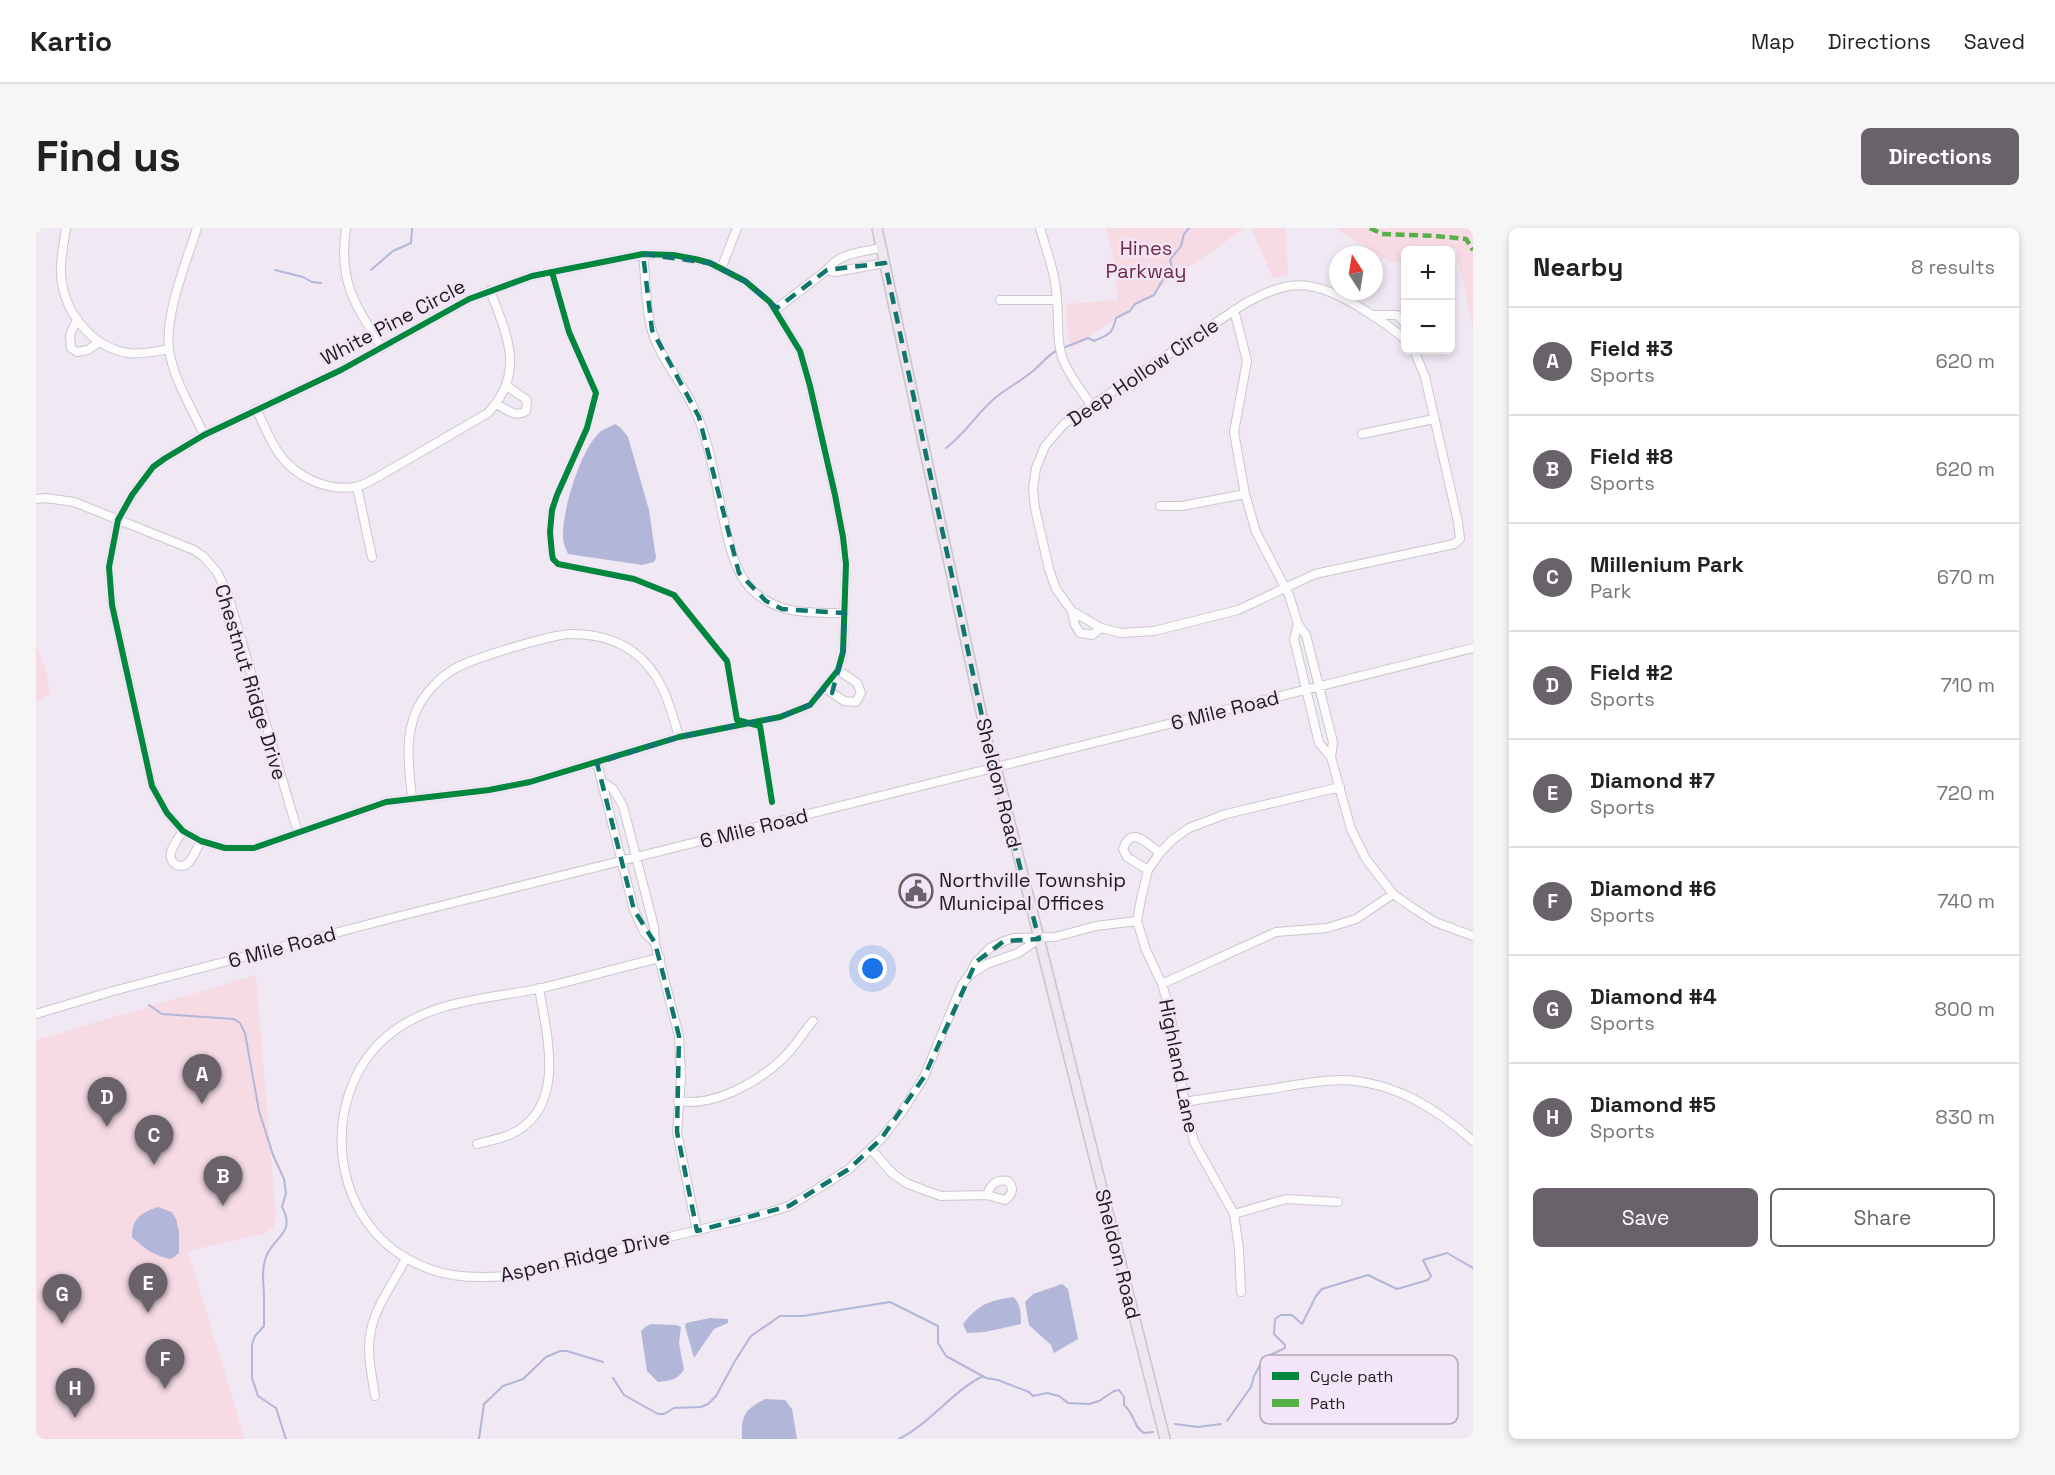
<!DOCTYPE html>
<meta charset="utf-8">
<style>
:root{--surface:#fff;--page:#f6f6f6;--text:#222;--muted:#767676;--line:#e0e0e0;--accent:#69626a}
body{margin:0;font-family:"Space Grotesk",sans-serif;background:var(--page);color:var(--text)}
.controls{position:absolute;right:18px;top:18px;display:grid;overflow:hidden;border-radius:9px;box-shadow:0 3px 9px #0003}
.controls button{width:54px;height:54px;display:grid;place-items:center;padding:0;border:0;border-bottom:2px solid var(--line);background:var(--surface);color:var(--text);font:30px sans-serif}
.compass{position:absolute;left:1293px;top:18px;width:54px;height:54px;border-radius:50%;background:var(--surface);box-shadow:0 3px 9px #0003;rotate:348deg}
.you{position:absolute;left:837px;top:741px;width:21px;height:21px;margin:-15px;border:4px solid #fff;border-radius:50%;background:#1a73e8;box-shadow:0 0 0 9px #1a73e833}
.badge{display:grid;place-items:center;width:39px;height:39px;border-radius:50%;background:var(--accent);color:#fff;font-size:20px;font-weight:700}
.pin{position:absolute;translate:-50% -50px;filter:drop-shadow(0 2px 3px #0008)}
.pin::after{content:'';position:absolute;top:32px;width:21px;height:18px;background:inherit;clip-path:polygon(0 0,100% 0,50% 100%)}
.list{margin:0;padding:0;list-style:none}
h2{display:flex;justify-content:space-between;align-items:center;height:78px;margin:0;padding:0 24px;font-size:26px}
h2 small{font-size:20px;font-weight:400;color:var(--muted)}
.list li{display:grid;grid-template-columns:39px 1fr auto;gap:18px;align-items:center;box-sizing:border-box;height:108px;padding:0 24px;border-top:2px solid var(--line)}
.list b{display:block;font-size:22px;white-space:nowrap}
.list p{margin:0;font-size:20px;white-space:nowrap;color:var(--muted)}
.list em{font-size:20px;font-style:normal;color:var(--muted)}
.actions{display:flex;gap:12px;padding:18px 24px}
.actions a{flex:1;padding:14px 0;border:2px solid var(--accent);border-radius:9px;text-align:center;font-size:21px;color:var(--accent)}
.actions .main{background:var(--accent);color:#fff}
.map{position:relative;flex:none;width:1437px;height:1211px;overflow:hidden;border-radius:9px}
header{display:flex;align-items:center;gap:36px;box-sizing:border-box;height:84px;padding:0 30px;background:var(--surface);border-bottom:2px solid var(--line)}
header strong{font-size:28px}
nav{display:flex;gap:33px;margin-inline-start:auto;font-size:21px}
.intro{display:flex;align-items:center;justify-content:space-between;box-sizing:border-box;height:144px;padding:0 36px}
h1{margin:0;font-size:42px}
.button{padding:15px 27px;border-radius:9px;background:var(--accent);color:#fff;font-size:21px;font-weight:700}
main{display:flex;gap:36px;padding:0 36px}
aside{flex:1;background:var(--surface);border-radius:9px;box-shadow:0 3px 9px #0003}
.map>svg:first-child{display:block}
.green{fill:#f6dbe5}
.water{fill:#b2b6d9}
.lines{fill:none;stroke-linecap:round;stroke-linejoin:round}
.stream{stroke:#b2b6d9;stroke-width:2}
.minor-casing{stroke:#ccc6cf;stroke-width:10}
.major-casing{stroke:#c8c5ca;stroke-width:12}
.minor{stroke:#fdfcfd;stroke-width:8}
.major{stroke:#f0e6ee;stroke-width:9}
.quiet{stroke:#55b145;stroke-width:4.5;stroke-dasharray:9 4.5;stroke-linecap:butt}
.cycleway-casing{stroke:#f3e4f7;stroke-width:10}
.cycleway{stroke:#00873e;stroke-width:6}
.marked{fill:none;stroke:#0f766e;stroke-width:4.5;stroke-dasharray:12 8;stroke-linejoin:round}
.labels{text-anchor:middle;stroke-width:5;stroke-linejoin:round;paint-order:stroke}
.park-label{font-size:20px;fill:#6e2c42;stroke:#f3e4f7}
.street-label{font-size:20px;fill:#201a21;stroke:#f3e4f7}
.poi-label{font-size:20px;fill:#201a21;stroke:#f3e4f7;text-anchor:start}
.key{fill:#f3e4f7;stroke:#b4a7b7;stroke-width:1.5}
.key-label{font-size:16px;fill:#201a21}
</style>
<header>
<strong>Kartio</strong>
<nav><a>Map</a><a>Directions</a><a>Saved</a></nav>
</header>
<div class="intro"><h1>Find us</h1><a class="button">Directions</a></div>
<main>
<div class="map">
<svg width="1437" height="1211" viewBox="0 0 1437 1211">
<rect width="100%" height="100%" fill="#f0e8f3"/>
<path class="green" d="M1070 0H1209L1035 122 1031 100 1030 76 1082 72 1077 28Z
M1215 0H1250L1252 47 1237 50Z
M1298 0H1437V100L1419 20 1408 22H1370L1369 31 1355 35Z
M0 416 11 446 14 467 0 475Z
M220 747 240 990 237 1000 227 1006 152 1023 209 1211H0V812Z"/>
<path class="water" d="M579 196 585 200 592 209 613 282 620 330 618 334 606 337 532 326C530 321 527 315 527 309 526 283 544 223 563 205 567 201 574 199 579 196Z
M122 979 136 984 140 991 143 1004V1025L135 1031C120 1029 107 1020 96 1009 96 990 105 985 122 979Z
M1026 1056 1032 1061 1042 1111 1018 1125 1015 1117 993 1097 989 1074 997 1066Z
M977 1069C985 1075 985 1086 985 1096L949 1104 931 1105 927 1096C943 1076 952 1073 977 1069Z
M674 1090 692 1091V1095L678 1101 658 1130 649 1098 650 1095Z
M615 1096 640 1097 645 1099 643 1115 648 1142C641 1152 633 1153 622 1154L611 1143 605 1103 609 1099Z
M729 1171 749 1172 756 1181 761 1211H706C705 1188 708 1182 729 1171Z"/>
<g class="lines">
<path class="stream" d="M239 42 267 49 276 54 285 55
M335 42 357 23 375 15 376 0
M1027 120 1052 110 1058 113C1073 106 1076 107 1080 90L1094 83 1099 76 1118 67 1130 46 1137 43 1134 32 1145 18 1148 6 1153 0
M910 220C929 206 941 185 959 170 971 160 985 153 997 143 1006 136 1012 126 1022 122
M113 777 126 786 198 791 204 795 209 805 223 883 237 927 248 951 250 965 246 979C261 1007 235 1009 229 1032 225 1044 228 1057 228 1069 228 1079 228 1088 228 1098L219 1108 216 1116V1150L222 1168 240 1180 250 1211
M577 1150 588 1167 622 1186H628L638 1180 665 1179 672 1176 680 1168 699 1133 715 1108 744 1088H767L854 1074 902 1098V1115L910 1128 950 1150 962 1152 993 1164 997 1168 1011 1165 1023 1168 1032 1175 1053 1176 1063 1173 1078 1163 1083 1162 1088 1169V1177C1099 1186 1097 1199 1108 1205L1117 1204
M1191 1193 1215 1159 1218 1148 1228 1130 1249 1120V1117L1238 1106 1239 1091 1245 1087H1256L1266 1096 1280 1068 1286 1061 1332 1047 1361 1061 1392 1052 1395 1048 1387 1032 1411 1025 1437 1040
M1139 1196 1162 1199 1185 1196
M443 1211 448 1176 467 1158 487 1151 510 1129 524 1123H531L567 1134
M863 1211C895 1195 915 1164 947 1148"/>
<defs>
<path id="minor" d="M30 0C28 15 24 31 25 46 27 83 55 119 92 125 104 127 121 123 133 121
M161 0C150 35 129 85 133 121 137 151 156 180 168 207
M310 0C302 54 319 76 346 120
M1004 0C1011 24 1020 47 1021 73 1023 92 1020 110 1026 129 1032 146 1045 162 1055 177
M607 26 637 27 659 31 674 35 709 53 734 74 764 123 774 158 799 267 807 309 810 336 807 424 802 442 774 477 744 489 643 509 494 554 453 562 350 574 218 620H189L165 613 147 603 131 585 116 558 76 377 73 339 82 292 96 267 117 239 128 231 168 207 305 142 433 71 496 48Z
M607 26C610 51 609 79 616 103 626 136 652 160 663 192 675 223 680 257 687 289 693 315 697 341 715 361 741 387 775 385 809 385
M685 41 701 0
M791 42 799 44 849 35
M964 72H1021
M739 82 791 42C803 25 826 24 845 20
M1198 82 1211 133 1198 204 1209 266 1220 304 1253 367 1262 396 1270 407 1297 514 1295 529
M1339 87H1361L1369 95 1370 99
M41 91 34 107 35 120 41 124 52 122 63 114
M1370 112C1354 98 1338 88 1320 77 1274 51 1254 51 1208 76L1028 196 1009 218 1000 240 997 261 999 280 1013 341 1020 361 1036 383 1065 400 1085 405 1118 403 1202 382 1279 346 1418 316 1424 311 1422 294 1389 149 1378 122
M461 176C471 182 480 190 490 183L491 172 471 158
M220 181C228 196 234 214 244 227 261 250 291 263 319 259 326 258 334 253 340 250L452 185C490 144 471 108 454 62
M1326 206 1398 191
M321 259 336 329
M0 271 10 270 38 274 158 322 167 328 181 344 192 367 262 605
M1124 278H1146L1209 266
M1036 383 1039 397 1044 405 1056 407 1065 400
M1262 396 1258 411 1283 515 1295 529 1315 601 1330 631 1357 666 1377 680 1399 694 1437 708
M789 460 808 473 820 474 825 465 821 455 802 442
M561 535 598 682 608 704 619 715
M568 555 577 561 587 578 618 699 619 715 643 808 645 850 641 904 661 1003
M376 570C373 539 368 510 381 481 389 465 403 450 418 441 437 430 514 407 535 406 556 406 579 411 596 423 625 443 634 477 643 509
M147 603C143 609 137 617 135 624 132 635 145 643 153 634 158 628 161 620 165 613
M1112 642 1091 629 1087 621C1096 597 1110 615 1124 625
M624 730C584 739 545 751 506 760 454 771 399 771 355 805 284 861 290 983 370 1030 402 1049 434 1051 470 1048L721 988 753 978 778 963 813 941 845 911 866 884 888 849 926 757 934 746 940 734 954 720 968 713 978 710 1019 709 1060 698 1101 693
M935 746 951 736 982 725 1003 711
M1126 756 1240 704 1291 700 1320 691 1357 666
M0 786 77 763 368 687 1437 420
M642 873C677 879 719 856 744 833 757 822 766 806 777 793
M1149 874C1178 869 1206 865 1235 861 1259 857 1283 852 1307 852 1358 854 1400 880 1437 913
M441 916C452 913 463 911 473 907 532 881 511 809 503 760
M835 921 856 945 870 955 888 962 905 968 951 967 969 972C976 967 979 961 972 953 960 951 955 956 951 967
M1198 986 1250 971 1302 974
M1205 1064 1203 1021 1198 986 1158 914 1150 883 1133 779 1126 756 1110 722 1101 693 1105 671 1112 642 1124 625 1136 612 1153 600 1190 586 1304 559
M339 1168C336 1147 330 1124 335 1102 340 1077 359 1053 370 1030"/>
<path id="major" d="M841 0 953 521 960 539 1129 1211"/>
</defs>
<use href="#minor" class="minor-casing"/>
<use href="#major" class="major-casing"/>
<use href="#minor" class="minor"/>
<use href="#major" class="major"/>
<path class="quiet" d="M1334 0 1346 6 1400 8 1430 11 1437 22"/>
<defs>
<path id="cycleway" d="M607 26 637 27 659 31 674 35 709 53 734 74 764 123 774 158 799 267 807 309 810 336 807 424 802 442 774 477 744 489 643 509 494 554 453 562 350 574 218 620H189L165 613 147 603 131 585 116 558 76 377 73 339 82 292 96 267 117 239 128 231 168 207 305 142 433 71 496 48Z
M516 44 533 104 560 165 551 200 521 267 516 282 514 304 516 326 517 331 522 336 598 351 638 367 691 433 701 492 724 498 736 574"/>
</defs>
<use href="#cycleway" class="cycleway-casing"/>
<use href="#cycleway" class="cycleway"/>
</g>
<path class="marked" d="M607 26 674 35 709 53 741 80 791 42 849 35 953 521 1003 711 968 713 940 734 888 849 845 911 813 941 753 978 661 1003 641 904 643 808 619 715 598 682 561 535 643 509 744 489 774 477 789 460 796 465 807 424 809 385 746 381 730 373 703 345 663 189 616 102Z"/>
<defs>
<symbol id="civic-ring" viewBox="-11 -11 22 22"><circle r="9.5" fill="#f3e4f7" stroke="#69626a" stroke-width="1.5"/><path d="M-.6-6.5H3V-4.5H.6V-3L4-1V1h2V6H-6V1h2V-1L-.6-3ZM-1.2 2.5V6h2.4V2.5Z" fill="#69626a"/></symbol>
</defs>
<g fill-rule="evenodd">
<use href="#civic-ring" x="861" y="644" width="38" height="38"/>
</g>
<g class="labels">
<g class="park-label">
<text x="1110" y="27">Hines<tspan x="1110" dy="23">Parkway</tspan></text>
</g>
<g class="street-label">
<text transform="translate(357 94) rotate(-28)" y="7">White Pine Circle</text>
<text transform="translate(1107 144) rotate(-34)" y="7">Deep Hollow Circle</text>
<text transform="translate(215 454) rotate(73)" y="7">Chestnut Ridge Drive</text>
<text transform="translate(1189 482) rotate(-14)" y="7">6 Mile Road</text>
<text transform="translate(963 555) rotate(76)" y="7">Sheldon Road</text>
<text transform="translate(718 600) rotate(-14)" y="7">6 Mile Road</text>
<text transform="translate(246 719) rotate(-15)" y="7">6 Mile Road</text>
<text transform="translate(1143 838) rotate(79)" y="7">Highland Lane</text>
<text transform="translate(1082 1026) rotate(76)" y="7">Sheldon Road</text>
<text transform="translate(549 1028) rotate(-13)" y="7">Aspen Ridge Drive</text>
</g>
<g class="poi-label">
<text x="903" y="659">Northville Township<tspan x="903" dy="23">Municipal Offices</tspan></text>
</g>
</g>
<rect x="1224" y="1127" width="198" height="69" rx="9" class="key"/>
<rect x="1236" y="1144" width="27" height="8" fill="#00873e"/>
<rect x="1236" y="1171" width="27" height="8" fill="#55b145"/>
<g class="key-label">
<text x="1274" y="1154">Cycle path</text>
<text x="1274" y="1181">Path</text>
</g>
</svg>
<div class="controls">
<button>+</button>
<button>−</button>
</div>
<svg class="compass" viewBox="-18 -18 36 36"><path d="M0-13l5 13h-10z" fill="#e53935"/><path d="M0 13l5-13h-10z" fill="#767676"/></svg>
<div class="you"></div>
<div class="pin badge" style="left:166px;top:876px">A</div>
<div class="pin badge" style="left:187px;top:978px">B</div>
<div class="pin badge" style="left:118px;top:937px">C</div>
<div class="pin badge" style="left:71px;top:899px">D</div>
<div class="pin badge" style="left:112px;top:1085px">E</div>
<div class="pin badge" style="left:129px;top:1161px">F</div>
<div class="pin badge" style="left:26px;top:1096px">G</div>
<div class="pin badge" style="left:39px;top:1190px">H</div>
</div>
<aside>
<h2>Nearby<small>8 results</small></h2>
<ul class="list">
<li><span class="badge">A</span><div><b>Field #3</b><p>Sports</p></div><em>620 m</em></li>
<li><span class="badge">B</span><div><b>Field #8</b><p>Sports</p></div><em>620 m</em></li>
<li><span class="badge">C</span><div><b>Millenium Park</b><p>Park</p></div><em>670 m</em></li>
<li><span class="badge">D</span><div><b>Field #2</b><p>Sports</p></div><em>710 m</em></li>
<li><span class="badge">E</span><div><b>Diamond #7</b><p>Sports</p></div><em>720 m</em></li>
<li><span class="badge">F</span><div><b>Diamond #6</b><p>Sports</p></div><em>740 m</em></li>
<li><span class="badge">G</span><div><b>Diamond #4</b><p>Sports</p></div><em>800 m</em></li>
<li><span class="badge">H</span><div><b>Diamond #5</b><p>Sports</p></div><em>830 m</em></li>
</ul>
<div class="actions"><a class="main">Save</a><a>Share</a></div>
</aside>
</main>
